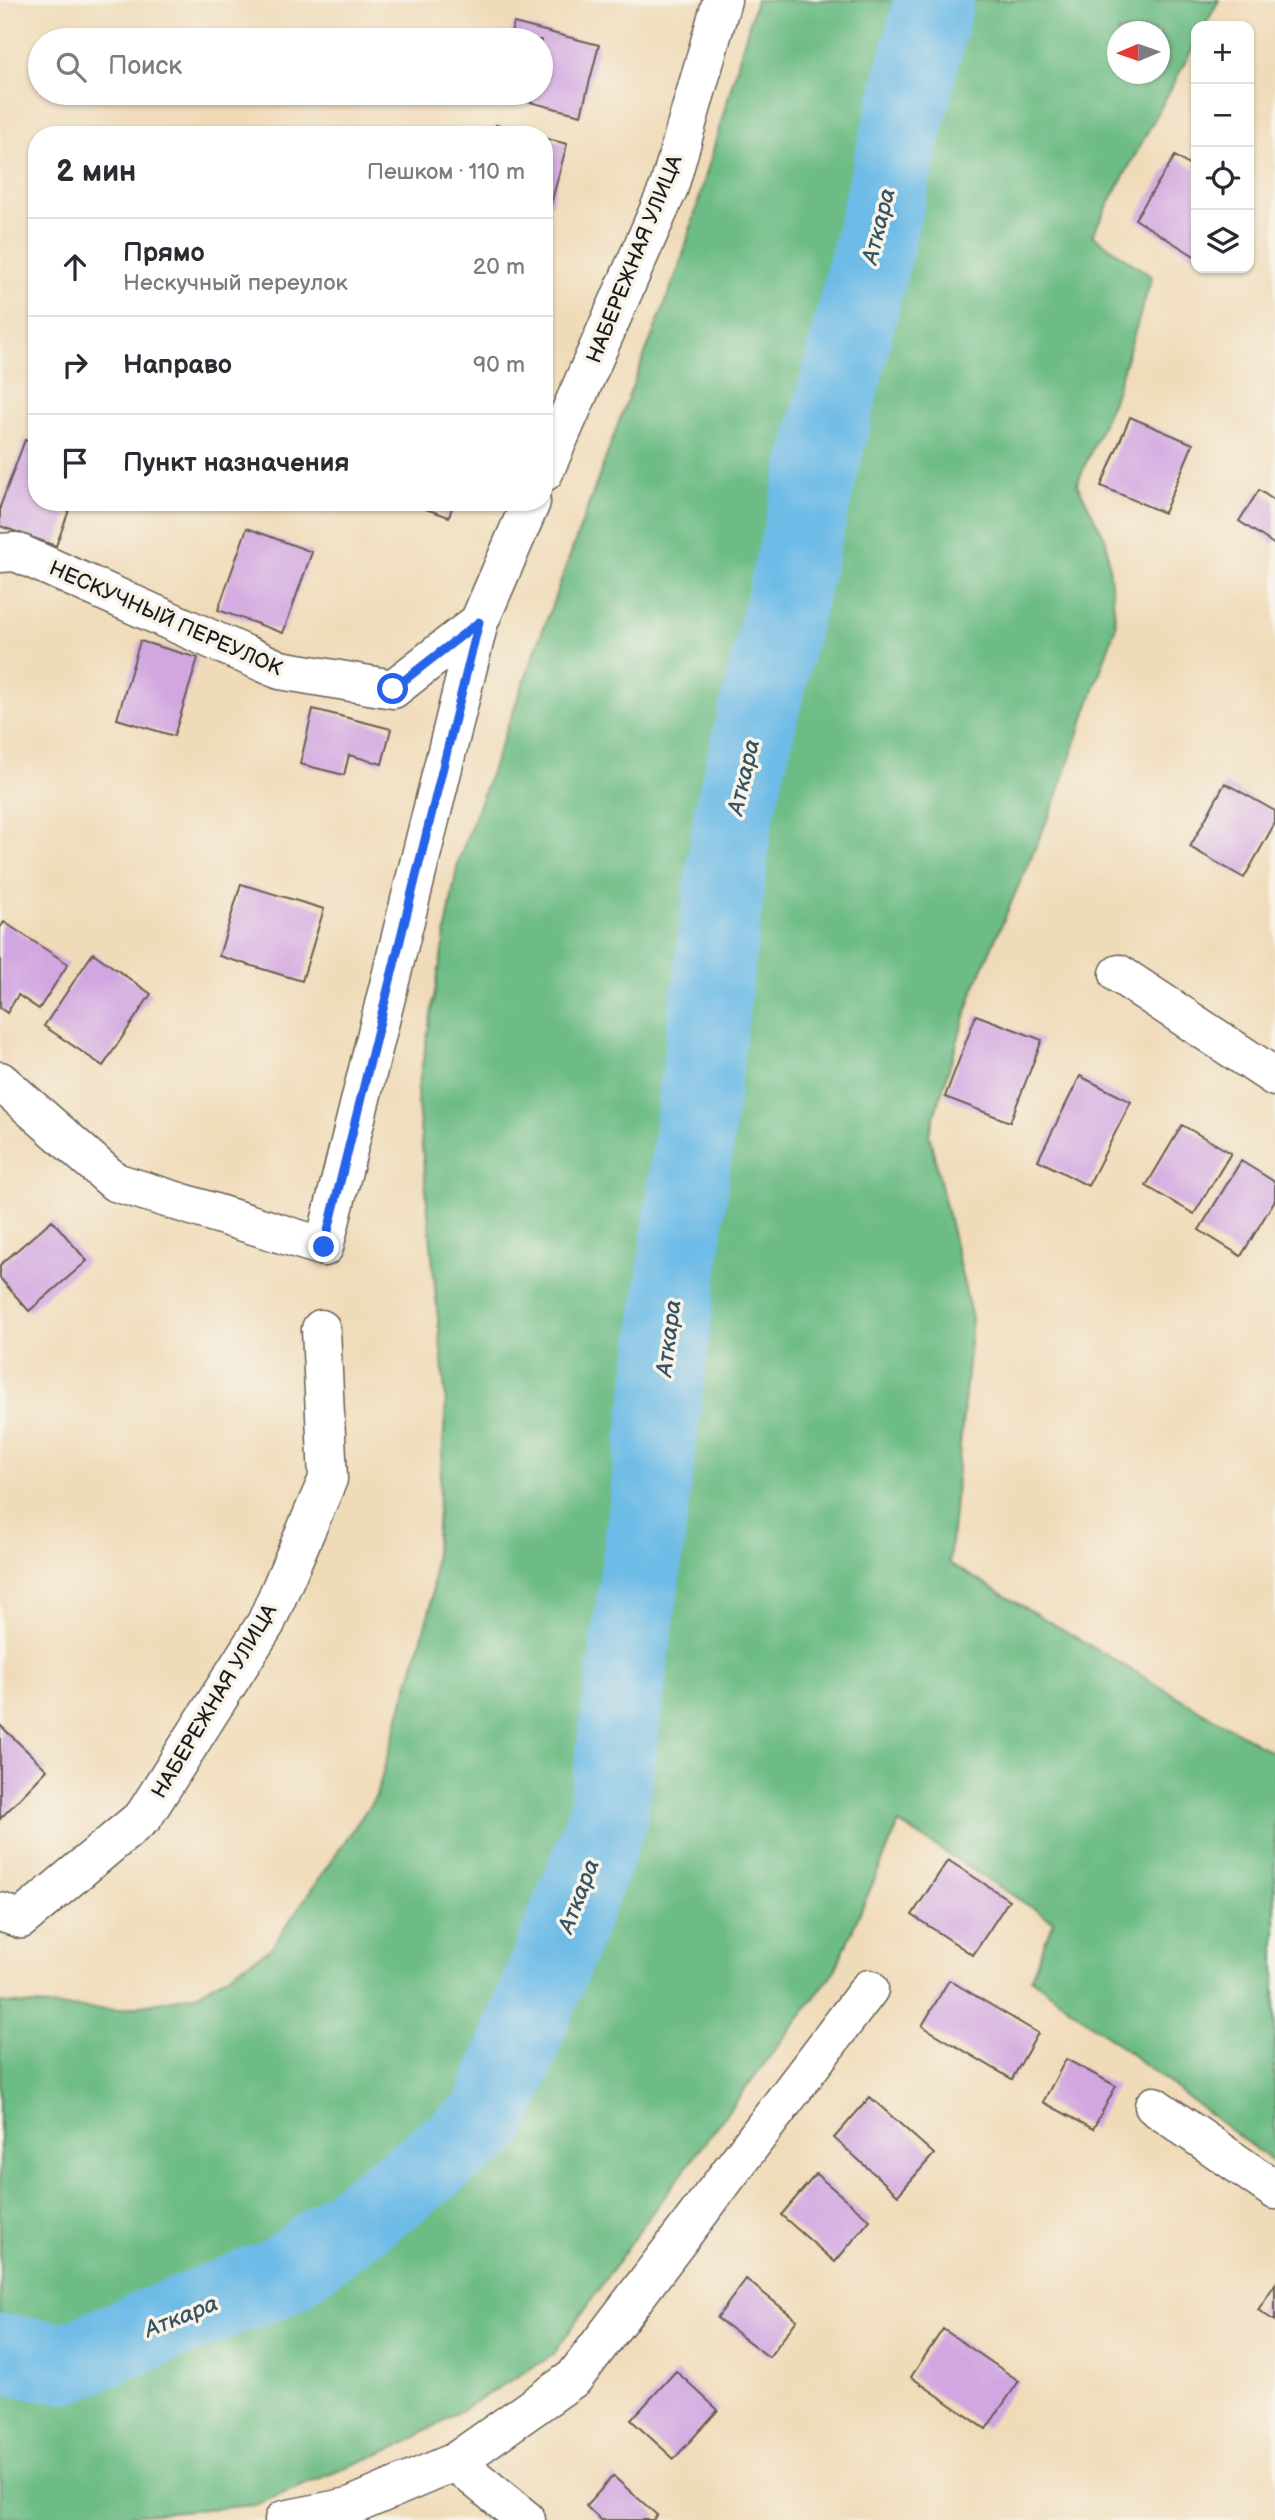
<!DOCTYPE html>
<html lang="ru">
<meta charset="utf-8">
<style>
:root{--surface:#fff;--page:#f2f2f3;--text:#2b2b33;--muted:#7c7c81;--line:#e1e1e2}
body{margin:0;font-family:"Balsamiq Sans",sans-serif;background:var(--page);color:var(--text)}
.controls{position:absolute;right:21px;top:21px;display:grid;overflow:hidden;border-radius:14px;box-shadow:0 2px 5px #0004}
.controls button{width:63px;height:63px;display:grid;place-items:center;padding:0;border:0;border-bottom:2px solid var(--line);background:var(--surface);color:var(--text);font:35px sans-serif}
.compass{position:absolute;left:1107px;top:21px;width:63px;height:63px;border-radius:50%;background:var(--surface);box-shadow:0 2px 5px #0004;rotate:268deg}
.stop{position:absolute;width:21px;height:21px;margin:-16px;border:5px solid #2563eb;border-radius:50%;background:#fff}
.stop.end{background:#2563eb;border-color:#fff;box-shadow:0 2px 7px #0008}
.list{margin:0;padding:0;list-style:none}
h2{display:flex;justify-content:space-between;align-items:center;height:91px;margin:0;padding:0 28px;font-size:30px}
h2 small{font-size:23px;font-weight:400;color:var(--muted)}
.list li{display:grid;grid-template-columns:46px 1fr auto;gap:21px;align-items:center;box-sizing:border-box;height:98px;padding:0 28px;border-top:2px solid var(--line)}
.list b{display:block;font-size:26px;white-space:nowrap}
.list p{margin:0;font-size:23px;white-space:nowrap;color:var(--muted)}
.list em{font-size:23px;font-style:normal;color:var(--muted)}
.icon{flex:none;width:38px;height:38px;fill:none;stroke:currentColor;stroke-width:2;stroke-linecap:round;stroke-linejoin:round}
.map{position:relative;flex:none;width:1275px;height:2520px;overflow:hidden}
.search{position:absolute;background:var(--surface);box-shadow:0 2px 5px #0004;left:28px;top:28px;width:525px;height:77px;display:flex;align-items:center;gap:18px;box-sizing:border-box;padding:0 24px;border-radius:38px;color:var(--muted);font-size:26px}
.panel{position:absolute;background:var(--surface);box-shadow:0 2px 5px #0004;left:28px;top:126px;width:525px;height:385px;border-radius:28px}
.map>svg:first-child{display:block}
.forest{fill:#6dbc85;stroke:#446c50;stroke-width:2;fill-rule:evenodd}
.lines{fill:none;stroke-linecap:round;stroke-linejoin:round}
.river{stroke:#6dbbe7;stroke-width:80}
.building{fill:#d2a6e1}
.minor-casing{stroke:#665f53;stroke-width:41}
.minor{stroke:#fff;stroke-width:38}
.route{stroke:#2563eb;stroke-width:9}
.labels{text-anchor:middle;stroke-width:7;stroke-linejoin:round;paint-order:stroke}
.street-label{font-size:21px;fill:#1c1c1c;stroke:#f7f3e8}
.water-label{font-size:23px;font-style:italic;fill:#385463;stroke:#f7f3e8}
</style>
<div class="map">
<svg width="1275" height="2520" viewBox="0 0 1275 2520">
<rect width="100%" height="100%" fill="#f7f3e8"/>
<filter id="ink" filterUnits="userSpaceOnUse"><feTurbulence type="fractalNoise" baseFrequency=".0143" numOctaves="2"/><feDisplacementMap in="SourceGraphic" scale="14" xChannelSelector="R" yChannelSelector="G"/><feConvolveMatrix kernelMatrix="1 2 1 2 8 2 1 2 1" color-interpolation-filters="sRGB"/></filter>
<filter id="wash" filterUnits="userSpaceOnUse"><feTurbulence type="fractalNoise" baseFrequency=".00686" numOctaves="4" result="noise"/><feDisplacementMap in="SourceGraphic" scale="28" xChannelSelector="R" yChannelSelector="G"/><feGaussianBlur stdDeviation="1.57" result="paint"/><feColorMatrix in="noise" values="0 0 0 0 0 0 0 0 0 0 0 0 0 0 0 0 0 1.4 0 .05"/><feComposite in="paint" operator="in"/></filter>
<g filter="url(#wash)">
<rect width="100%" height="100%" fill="#f0dbb9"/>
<path class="forest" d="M756 0H1219L1205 26H1196V42L1092 235 1152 277 1114 398 1077 484 1106 540 1116 626 1055 802 974 988 929 1133 972 1319 949 1563 1275 1754V2164L1031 1978 1053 1921 899 1823 835 1970 648 2218 553 2355 406 2443 255 2505 69 2520 0 2517V2003L117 2010 198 1994 271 1948 376 1796 431 1606 446 1404 417 1094 458 862 624 408 681 262ZM1118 32H1160V74H1118Z"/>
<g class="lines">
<path class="river" d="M0 2354 66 2363 283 2275 489 2121 607 1820 644 1545 733 816 934 0"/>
</g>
<g id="blocks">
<path class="building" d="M514 23 599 45 581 115 498 94 541 93V40H509Z
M496 125 529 134V135H493Z
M544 138 567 144 551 204 544 202Z
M1175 156 1196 170V257L1135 219Z
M1130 417 1193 444 1164 513 1101 486Z
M25 440 37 444V502H72L56 546 0 526V507Z
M1259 490 1275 501V545L1239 521Z
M405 502H454L449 517Z
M247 528 312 552 283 633 218 610Z
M140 641 198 658 174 736 117 719Z
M313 709 391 729 382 764 349 755 344 775 300 764Z
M1225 783 1275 811V823L1244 878 1190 847Z
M241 884 324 909 302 981 219 956Z
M4 922 68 964 39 1009 18 995 7 1013 0 1008V928Z
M93 953 151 994 103 1066 44 1026Z
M976 1015 1042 1040 1010 1122 945 1097Z
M1080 1076 1131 1102 1088 1186 1038 1160Z
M1182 1125 1231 1153 1194 1214 1146 1186Z
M1241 1161 1275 1182V1200L1241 1256 1199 1230Z
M52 1220 87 1261 29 1311 0 1278V1265Z
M0 1725 47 1770 0 1819Z
M948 1860 1009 1900 973 1955 912 1915Z
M949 1980 1038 2033 1012 2079 922 2026Z
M1066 2059 1116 2086 1093 2129 1043 2102Z
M870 2097 934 2154 898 2195 834 2138Z
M816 2174 870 2220 835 2262 781 2215Z
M746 2279 797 2320 769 2357 717 2318Z
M1275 2284V2321L1258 2310Z
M943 2329 1019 2381 986 2429 911 2377Z
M676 2371 718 2410 674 2459 631 2420Z
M613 2476 657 2515 653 2520H601L586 2506Z"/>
</g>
</g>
<g filter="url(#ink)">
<use href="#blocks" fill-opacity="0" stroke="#665f53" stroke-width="2"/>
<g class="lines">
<defs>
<path id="minor" d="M544 472 669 187 722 0
M0 553 16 552 280 670 393 689 479 622
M1119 974 1275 1077
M0 1081 115 1182 324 1247 479 622 531 502
M0 1912 21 1919 144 1816 266 1623 328 1479 321 1329
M1154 2106 1275 2190
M455 2462 526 2520
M284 2520 349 2507 455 2462 574 2378 869 1989"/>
</defs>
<use href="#minor" class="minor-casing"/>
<use href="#minor" class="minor"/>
</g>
</g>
<g class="lines" filter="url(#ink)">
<path class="route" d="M324 1247 479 622 393 689"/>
</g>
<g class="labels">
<g class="street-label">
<text transform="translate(634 259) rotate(-68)" y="7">НАБЕРЕЖНАЯ УЛИЦА</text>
<text transform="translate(166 618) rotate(24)" y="7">НЕСКУЧНЫЙ ПЕРЕУЛОК</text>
<text transform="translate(214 1701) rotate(-59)" y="7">НАБЕРЕЖНАЯ УЛИЦА</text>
</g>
<g class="water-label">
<text transform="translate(878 226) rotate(-76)" y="8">Аткара</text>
<text transform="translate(743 777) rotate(-77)" y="8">Аткара</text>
<text transform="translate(668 1338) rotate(-83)" y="8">Аткара</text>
<text transform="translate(578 1896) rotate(-69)" y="8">Аткара</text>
<text transform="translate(181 2316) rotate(-22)" y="8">Аткара</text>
</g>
</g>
</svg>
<div class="controls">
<button>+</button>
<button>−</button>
<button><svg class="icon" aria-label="locate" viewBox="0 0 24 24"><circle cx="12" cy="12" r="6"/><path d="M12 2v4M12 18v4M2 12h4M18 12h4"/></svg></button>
<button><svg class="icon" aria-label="layers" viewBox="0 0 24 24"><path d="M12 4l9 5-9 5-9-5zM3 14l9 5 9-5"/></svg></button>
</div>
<svg class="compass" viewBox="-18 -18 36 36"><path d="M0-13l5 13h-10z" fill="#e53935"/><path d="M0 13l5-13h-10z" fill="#7c7c81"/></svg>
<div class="stop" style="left:393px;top:689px"></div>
<div class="stop end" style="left:324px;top:1247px"></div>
<div class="search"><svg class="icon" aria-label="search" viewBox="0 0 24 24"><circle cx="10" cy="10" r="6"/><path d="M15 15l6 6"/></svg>Поиск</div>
<section class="panel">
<h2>2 мин<small>Пешком · 110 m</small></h2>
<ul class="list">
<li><svg class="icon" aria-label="ahead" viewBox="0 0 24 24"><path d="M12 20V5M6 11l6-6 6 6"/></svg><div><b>Прямо</b><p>Нескучный переулок</p></div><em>20 m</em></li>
<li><svg class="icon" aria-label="right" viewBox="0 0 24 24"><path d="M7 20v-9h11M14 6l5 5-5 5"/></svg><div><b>Направо</b></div><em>90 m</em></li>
<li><svg class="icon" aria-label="arrive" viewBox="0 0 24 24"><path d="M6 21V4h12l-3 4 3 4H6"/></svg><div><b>Пункт назначения</b></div></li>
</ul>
</section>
</div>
